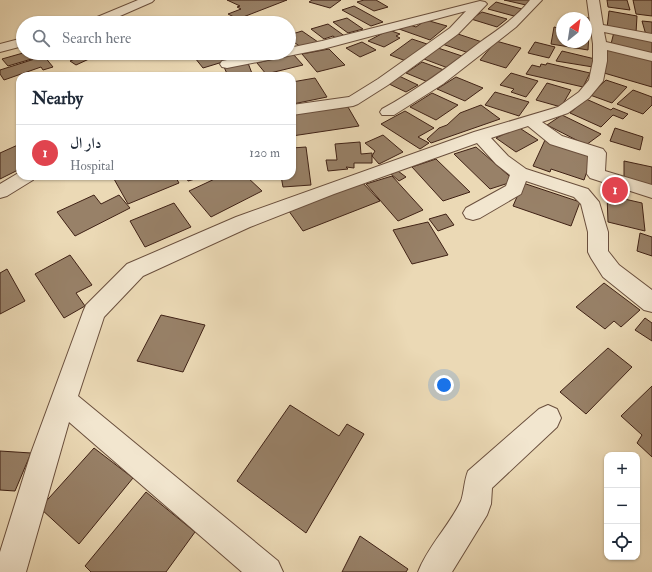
<!DOCTYPE html>
<meta charset="utf-8">
<style>
:root{--surface:#fff;--page:#f6f6f7;--text:#1f2937;--muted:#747a83;--line:#e0e1e3;--accent:#8f2418}
body{margin:0;font-family:"IM FELL Double Pica",Amiri,serif;background:var(--page);color:var(--text)}
.controls{position:absolute;right:12px;bottom:12px;display:grid;overflow:hidden;border-radius:8px;box-shadow:0 1px 3px #0004}
.controls button{width:36px;height:36px;display:grid;place-items:center;padding:0;border:0;border-bottom:1px solid var(--line);background:var(--surface);color:var(--text);font:20px sans-serif}
.compass{position:absolute;left:556px;top:12px;width:36px;height:36px;border-radius:50%;background:var(--surface);box-shadow:0 1px 3px #0004;rotate:30deg}
.you{position:absolute;left:444px;top:385px;width:14px;height:14px;margin:-10px;border:3px solid #fff;border-radius:50%;background:#1a73e8;box-shadow:0 0 0 6px #1a73e833}
.badge{display:grid;place-items:center;width:26px;height:26px;border-radius:50%;background:var(--accent);color:#fff;font-size:13px;font-weight:700}
.pin{position:absolute;translate:-50% -50%;border:2px solid #fff;box-shadow:0 1px 4px #0006}
.list{margin:0;padding:0;list-style:none}
h2{display:flex;justify-content:space-between;align-items:center;height:52px;margin:0;padding:0 16px;font-size:17px}
h2 small{font-size:13px;font-weight:400;color:var(--muted)}
.list li{display:grid;grid-template-columns:26px 1fr auto;gap:12px;align-items:center;box-sizing:border-box;height:56px;padding:0 16px;border-top:1px solid var(--line)}
.list b{display:block;font-size:15px;white-space:nowrap}
.list p{margin:0;font-size:13px;white-space:nowrap;color:var(--muted)}
.list em{font-size:13px;font-style:normal;color:var(--muted)}
.icon{flex:none;width:22px;height:22px;fill:none;stroke:currentColor;stroke-width:2;stroke-linecap:round;stroke-linejoin:round}
.map{position:relative;flex:none;width:652px;height:572px;overflow:hidden}
.search{position:absolute;background:var(--surface);box-shadow:0 1px 3px #0004;left:16px;top:16px;width:280px;height:44px;display:flex;align-items:center;gap:10px;box-sizing:border-box;padding:0 14px;border-radius:22px;color:var(--muted);font-size:15px}
.panel{position:absolute;background:var(--surface);box-shadow:0 1px 3px #0004;left:16px;top:72px;width:280px;height:108px;border-radius:12px}
.map>svg:first-child{display:block}
.building{fill:#988168;stroke:#3f2115}
.lines{fill:none;stroke-linecap:round;stroke-linejoin:round}
.minor-casing{stroke:#6a4f3d;stroke-width:2}
.minor{fill:#f2e6cf;fill-rule:evenodd}
</style>
<div class="map">
<svg width="652" height="572" viewBox="0 0 652 572">
<rect width="100%" height="100%" fill="#ebd9b5"/>
<filter id="stains"><feTurbulence type="fractalNoise" baseFrequency=".005" numOctaves="4"/><feColorMatrix values="0 0 0 0 .2 0 0 0 0 .09 0 0 0 0 .02 0 0 0 .5 -.17"/></filter>
<radialGradient id="worn" r=".72"><stop offset=".6" stop-color="#630" stop-opacity="0"/><stop offset="1" stop-color="#630" stop-opacity=".3"/></radialGradient>
<path class="building" d="M227 0H287L238 19 228 14 241 9 237 7 240 6Z
M312 0H341L330 8 309 2Z
M364 0H376L388 7 374 11 357 2Z
M504 0H530L526 5Z
M607 0H627L630 10 608 7Z
M633 0H652V16L636 14Z
M496 2 522 9 514 16 488 9Z
M354 6 383 22 371 26 342 10Z
M609 11 637 16 636 33 607 28Z
M482 12 507 19 497 27 471 19Z
M567 14 589 18 586 27V18H565Z
M347 18 363 29 348 33 333 22Z
M426 20 447 26 430 40 399 29 407 24 416 27Z
M642 21 652 22V35H646Z
M328 24 346 37 337 39 333 36 324 39 311 29Z
M554 27 562 29V42H586V32L589 33 588 50 551 44Z
M389 30 400 34 396 36 400 38 384 47 368 41Z
M302 31 318 42 301 47 289 39V35Z
M614 32 652 40V53L611 44Z
M455 33 482 42 469 53 442 44Z
M412 39 427 44 406 61 390 55Z
M496 41 521 48 506 68 480 60Z
M362 42 376 50 360 57 346 48Z
M535 42 555 47 549 58 528 53Z
M438 48 462 56 448 68 424 59Z
M605 48 652 59V87L604 73Z
M329 49 345 65 317 72 302 54Z
M562 51 595 59 593 67 556 61Z
M23 53H43L45 55 8 66 2 59Z
M85 53H102L76 65 70 61 87 54Z
M214 53H247L249 54 203 68 195 58Z
M293 54 303 65 266 74 257 63Z
M44 56 53 67 43 70 41 67 4 80 0 74V70Z
M422 62 444 70 428 82 406 73Z
M248 63 253 76H228L224 67Z
M547 63 590 73 583 87 526 74 532 65 540 67 541 64 546 65Z
M511 73 538 81 526 97 511 92 514 89 500 85Z
M399 76 418 85 406 92 387 83Z
M456 77 483 88 465 101 437 89Z
M315 78 327 97 293 104 292 82Z
M606 80 627 87 612 103 590 95Z
M547 83 571 90 561 107 536 100Z
M633 90 652 97V105L643 114 617 104Z
M495 92 529 102 519 116 485 105Z
M432 93 458 105 436 120 410 107Z
M586 99 611 110 613 108 628 114 623 119 613 115 601 127 570 113Z
M481 105 500 119 431 143 427 139 439 128 447 125 460 113Z
M348 107 359 126 292 136V114Z
M405 111 434 128 418 137 429 143 420 149 381 124Z
M562 115 601 134 586 145 547 125Z
M518 127 538 140 516 152 496 138Z
M615 128 643 137 640 150 610 141Z
M383 135 403 152 379 164 372 156 375 151 365 143Z
M545 140 593 154 584 180 551 169 550 172 533 166Z
M360 142 361 154 372 153V163H354V168L346 167 348 169 328 171 326 160H337L335 144Z
M20 144V169L0 179V153Z
M306 147 311 185 283 187 281 176H292V148Z
M476 147 515 181 490 189 454 154Z
M436 159 470 192 443 201 412 167Z
M624 161 652 167V187L624 181Z
M398 171 406 177 399 181 391 174Z
M123 176H175L179 183 128 204 114 179Z
M186 176H206L188 181Z
M221 176H246L262 191 211 217 189 191Z
M392 176 423 210 398 221 366 184Z
M360 180 380 201 303 231 286 207Z
M523 183 580 202 571 226 513 206Z
M94 195 101 204 119 195 130 208 75 236 57 212Z
M607 195 642 203 645 231 608 222Z
M174 203 191 227 145 247 130 221Z
M446 214 454 225 438 231 429 219Z
M428 222 448 255 412 264 393 230Z
M640 233 652 237V256L637 251Z
M70 255 92 285 76 293 85 306 64 318 35 274Z
M7 269 25 301 0 314V273Z
M604 283 640 310 621 327 614 321 605 329 576 307Z
M161 315 205 325 183 372 137 361Z
M645 318 652 323V341L635 330Z
M608 348 632 367 586 414 560 392Z
M652 386V457L637 443 642 435 621 416Z
M290 405 339 436 347 424 364 434 306 533 237 481Z
M94 448 133 478 79 544 40 508Z
M0 451 31 453 15 491 0 490Z
M146 492 195 532 166 572H91L85 566Z
M360 536 408 569 406 572H342Z"/>
<g class="lines">
<defs>
<path id="minor" d="M138 0H154L152 2 104 23H88L90 20Z
M530 0H542L516 27 443 84 394 115H382L380 112 382 109C417 90 448 67 479 43 497 30 516 18 530 0Z
M587 0H599L603 25 652 34V42L604 32 606 42 652 53V61L607 50V61L603 81 589 98 568 113 542 122 562 136 603 149 606 153 605 171 652 185V198L590 178 587 174 588 156 550 144 528 126 491 138 508 156 526 169 588 189 599 202 608 232V251L619 265 652 290V312L644 310 603 277 591 258 588 252V232L581 204 574 197 526 181 521 194 480 218 473 220 466 218 463 213 466 208 506 186 510 175 496 164 477 143 334 194 250 227 143 276 104 317 78 396 278 561 283 572H242L69 422 26 572H0V552L31 453 83 312 86 305 127 264 236 217 474 132 558 107 579 92 589 80 593 61V44Z
M480 1 485 2 487 4 458 34 388 85 358 104 353 106 292 115V105L349 97 378 79 450 28 466 11 323 49 227 68 222 67 220 64 222 61 262 53H289V48L322 41Z
M23 38V46L0 52V44Z
M20 172V176H36L33 180 7 196 0 198V184Z
M548 405 557 409 561 418 557 427 492 488 491 504 487 515 452 572H418C428 546 449 526 461 501 464 493 464 481 468 471L539 409Z"/>
</defs>
<use href="#minor" class="minor-casing"/>
<use href="#minor" class="minor"/>
</g>
<rect width="100%" height="100%" filter="url(#stains)"/>
<rect width="100%" height="100%" fill="url(#worn)"/>
</svg>
<div class="controls">
<button>+</button>
<button>−</button>
<button><svg class="icon" aria-label="locate" viewBox="0 0 24 24"><circle cx="12" cy="12" r="6"/><path d="M12 2v4M12 18v4M2 12h4M18 12h4"/></svg></button>
</div>
<svg class="compass" viewBox="-18 -18 36 36"><path d="M0-13l5 13h-10z" fill="#e53935"/><path d="M0 13l5-13h-10z" fill="#747a83"/></svg>
<div class="you"></div>
<div class="pin badge" style="left:615px;top:190px;background:#e0444e">1</div>
<div class="search"><svg class="icon" aria-label="search" viewBox="0 0 24 24"><circle cx="10" cy="10" r="6"/><path d="M15 15l6 6"/></svg>Search here</div>
<section class="panel">
<h2>Nearby<small></small></h2>
<ul class="list">
<li><span class="badge" style="background:#e0444e">1</span><div><b>دار ال</b><p>Hospital</p></div><em>120 m</em></li>
</ul>
</section>
</div>
